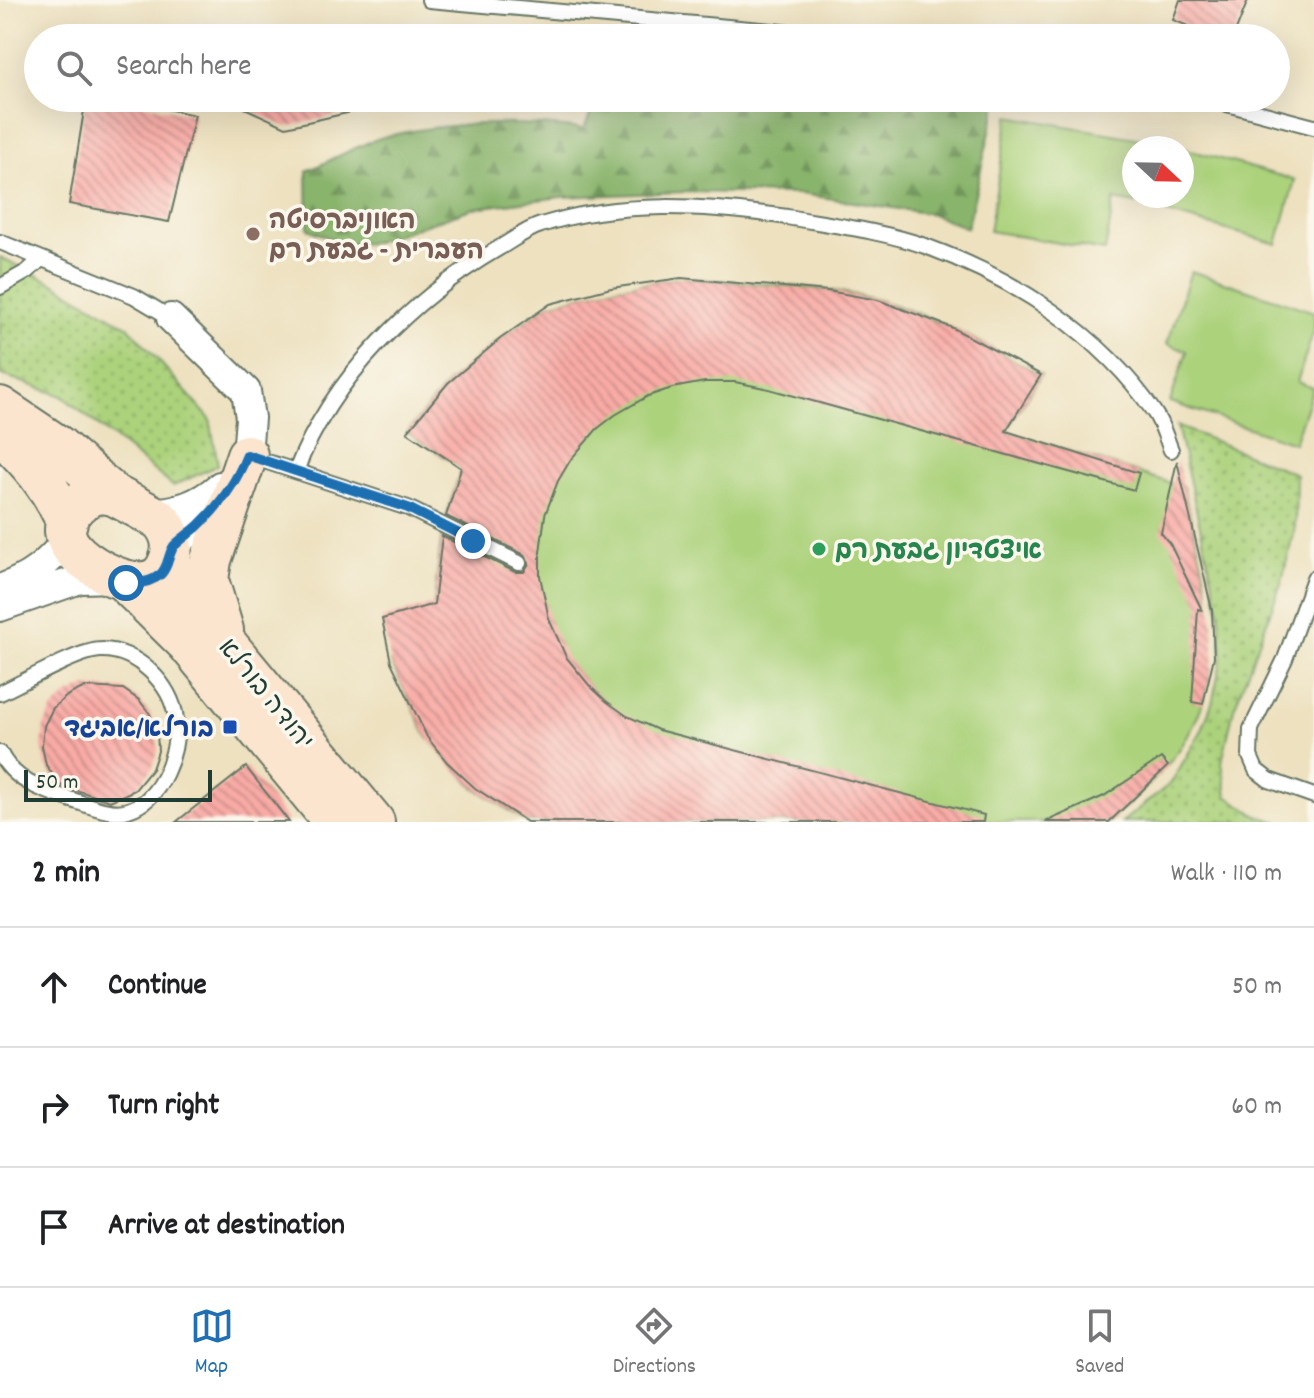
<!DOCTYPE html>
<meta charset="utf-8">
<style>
:root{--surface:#fff;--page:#f6f6f6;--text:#202124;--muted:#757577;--line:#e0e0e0;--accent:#1f6fb2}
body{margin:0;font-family:Dekko,"Playpen Sans Hebrew",sans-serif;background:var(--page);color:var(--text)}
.compass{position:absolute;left:1122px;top:136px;width:72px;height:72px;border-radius:50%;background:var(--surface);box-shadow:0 8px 32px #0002;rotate:112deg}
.scale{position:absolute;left:24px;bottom:20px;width:188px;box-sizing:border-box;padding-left:8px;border:4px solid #1f3d34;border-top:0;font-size:22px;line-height:28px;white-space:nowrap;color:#1f3d34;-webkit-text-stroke:6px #fbf7ec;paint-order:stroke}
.stop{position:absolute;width:24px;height:24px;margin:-18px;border:6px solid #1f6fb2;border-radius:50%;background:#fff}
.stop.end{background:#1f6fb2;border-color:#fff;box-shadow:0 2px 8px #0008}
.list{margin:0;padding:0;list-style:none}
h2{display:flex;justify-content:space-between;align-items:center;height:104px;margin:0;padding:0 32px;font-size:34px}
h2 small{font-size:26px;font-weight:400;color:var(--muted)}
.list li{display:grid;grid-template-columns:52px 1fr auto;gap:24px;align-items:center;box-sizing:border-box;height:120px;padding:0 32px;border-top:2px solid var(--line)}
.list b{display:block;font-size:30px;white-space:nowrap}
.list em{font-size:26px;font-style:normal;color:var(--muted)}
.icon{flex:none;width:44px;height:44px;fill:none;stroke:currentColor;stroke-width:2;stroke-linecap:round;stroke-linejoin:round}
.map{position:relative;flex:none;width:1314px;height:822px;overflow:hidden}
.search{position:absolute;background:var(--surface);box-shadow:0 8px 32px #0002;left:24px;right:24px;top:24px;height:88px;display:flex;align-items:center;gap:20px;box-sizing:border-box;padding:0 28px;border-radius:44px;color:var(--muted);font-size:30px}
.sheet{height:464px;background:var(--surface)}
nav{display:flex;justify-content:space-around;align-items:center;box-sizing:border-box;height:112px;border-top:2px solid var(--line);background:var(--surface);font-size:22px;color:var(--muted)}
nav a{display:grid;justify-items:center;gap:4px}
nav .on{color:var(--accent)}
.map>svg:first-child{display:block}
.grass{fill:#acd27c;stroke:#668858;stroke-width:2}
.forest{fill:url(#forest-firs);stroke:#547850;stroke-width:2}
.park{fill:url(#park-dots);stroke:#668858;stroke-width:2}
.building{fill:url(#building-back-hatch)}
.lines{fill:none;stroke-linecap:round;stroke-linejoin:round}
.lane-casing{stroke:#677665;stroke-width:18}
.street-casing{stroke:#677665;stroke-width:32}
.secondary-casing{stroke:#677665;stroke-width:44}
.lane{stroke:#fff;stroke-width:14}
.street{stroke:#fff;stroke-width:28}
.secondary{stroke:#fbe5cf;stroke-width:40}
.route{stroke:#1f6fb2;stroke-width:10}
.education-dot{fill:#8d6e63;stroke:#fbf7ec;stroke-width:3}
.leisure-dot{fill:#2e9e5b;stroke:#fbf7ec;stroke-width:3}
.transit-dot{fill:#1a4fb4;stroke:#fbf7ec;stroke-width:3}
.labels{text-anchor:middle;stroke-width:7;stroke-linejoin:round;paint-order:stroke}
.education-label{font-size:26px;font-weight:bold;fill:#785e54;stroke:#fbf7ec;text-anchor:start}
.leisure-label{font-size:26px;font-weight:bold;fill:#27864d;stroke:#fbf7ec;text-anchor:start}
.street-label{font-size:26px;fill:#1f3d34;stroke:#fbf7ec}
.transit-label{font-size:26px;font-weight:bold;fill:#164399;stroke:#fbf7ec;text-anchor:end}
</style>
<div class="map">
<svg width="1314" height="822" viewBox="0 0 1314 822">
<defs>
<pattern id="forest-firs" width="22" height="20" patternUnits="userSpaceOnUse" patternTransform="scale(2)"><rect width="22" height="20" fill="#89b46c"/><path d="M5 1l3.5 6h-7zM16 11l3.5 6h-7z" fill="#6f945a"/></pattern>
<pattern id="park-dots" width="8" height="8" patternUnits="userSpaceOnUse" patternTransform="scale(2)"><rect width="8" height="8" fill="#acd27c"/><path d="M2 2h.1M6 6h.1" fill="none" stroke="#8bac66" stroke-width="1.8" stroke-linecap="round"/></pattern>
<pattern id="building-back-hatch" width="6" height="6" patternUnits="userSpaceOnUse" patternTransform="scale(2)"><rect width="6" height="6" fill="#f9aba6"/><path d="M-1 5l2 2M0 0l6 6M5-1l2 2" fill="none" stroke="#c98c88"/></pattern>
</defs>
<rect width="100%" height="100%" fill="#fbf7ec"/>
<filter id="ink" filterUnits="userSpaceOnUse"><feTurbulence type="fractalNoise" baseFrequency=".0125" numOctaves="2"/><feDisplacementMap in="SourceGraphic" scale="16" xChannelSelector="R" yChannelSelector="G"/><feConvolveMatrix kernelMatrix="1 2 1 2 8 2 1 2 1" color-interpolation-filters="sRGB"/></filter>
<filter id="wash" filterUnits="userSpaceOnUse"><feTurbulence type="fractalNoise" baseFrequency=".006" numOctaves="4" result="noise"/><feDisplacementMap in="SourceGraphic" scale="32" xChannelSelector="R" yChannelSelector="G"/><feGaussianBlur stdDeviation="1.8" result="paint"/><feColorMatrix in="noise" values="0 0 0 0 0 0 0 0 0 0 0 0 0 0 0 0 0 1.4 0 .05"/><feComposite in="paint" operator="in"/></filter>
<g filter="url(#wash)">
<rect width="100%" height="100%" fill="#ede1c0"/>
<path class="grass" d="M1009 116 1147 140 1146 148H1134L1136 204 1114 200 1105 251 989 231Z
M1182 148 1295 180 1277 244 1153 209 1157 196H1182Z
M1191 271 1314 312V330L1297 382 1313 388 1294 443 1170 402 1187 351 1167 344Z
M681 278C745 283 817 284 878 300 936 316 988 347 1041 375L1006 431 1183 487C1204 577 1238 661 1181 747 1162 775 1134 799 1109 822H527L475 788 427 737 391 662 434 604 442 530 461 468 407 432 448 383 500 339 550 304 611 288Z"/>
<path class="forest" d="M597 98H998L967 228 932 214 801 194 685 192 561 197 474 208 375 242 347 245 308 229 307 171C333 160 360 143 387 136 451 121 519 121 584 129Z"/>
<path class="park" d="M0 257 53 283 129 327 210 419 218 465 173 486 62 396 0 374Z
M1177 426 1296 474 1295 527 1282 581 1234 708 1222 762 1227 796 1258 816 1279 822H1122L1171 783 1202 730 1213 700 1222 656 1219 609Z"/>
<g id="blocks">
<path class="building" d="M1180 0H1248L1233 38H1218L1173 20Z
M86 98H114L195 115 169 222 69 204Z
M223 98H377L378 106 286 127Z
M681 278 828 291 878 300 953 328 1041 375 1006 431 1139 473 1134 490 769 389 735 382H705L672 388 648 396 615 415 597 429 571 459 558 481 545 515 540 552V576L549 619 566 657 589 685 606 701 627 716 658 730 984 815 983 822H527L475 788 447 762 427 737 391 662 382 619 434 604 442 536 515 572H524L529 563 523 554 446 516 461 468 407 432 448 383 500 339 550 304 611 288Z
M1177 461 1212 610 1214 657 1203 704 1192 702 1198 609 1202 610 1170 544 1161 533Z
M85 687 123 689 139 700 150 714 157 732 158 751 152 769 135 790 110 801 60 785 46 765 42 746 44 726 53 708 68 695Z
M1161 758 1168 766 1109 822H1045L1104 796Z
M246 767 289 822H176Z"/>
</g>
</g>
<g filter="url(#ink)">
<use href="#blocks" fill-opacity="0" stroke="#677665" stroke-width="2"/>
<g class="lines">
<defs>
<path id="lane" d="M429 0 849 38
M1204 98 1314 127
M0 242 134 296 171 318
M0 287 28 271 41 259
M249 456 408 508 519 563
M296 471C332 377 413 298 499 248 513 240 527 229 541 225 620 200 706 205 787 217 833 225 883 231 928 247 1015 279 1101 334 1154 412 1162 423 1166 438 1171 450
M1314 578 1285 659 1251 729 1250 756 1256 770 1269 780 1314 796
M0 693C22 683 79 650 101 650 136 649 172 684 176 719 179 751 162 800 128 810 110 816 86 804 69 799 41 790 13 780 0 753"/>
<path id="street" d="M171 318 246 391 250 418 247 455 238 476 221 503 172 548
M148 513C177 512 198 505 220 486
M0 589C31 578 46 565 67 540
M0 607 80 579 114 578"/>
<path id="secondary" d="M0 407 58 446 114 495
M0 433C30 462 49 484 67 522
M102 493 114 495 159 519C169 529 175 543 170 558 160 592 128 584 104 572 82 560 52 540 71 512 80 500 88 496 102 493Z
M170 559 175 576 186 595 374 822
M126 583 187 643 334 822
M223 630 208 580 211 560 247 455"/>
</defs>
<use href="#lane" class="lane-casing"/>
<use href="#street" class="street-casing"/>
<use href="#secondary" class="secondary-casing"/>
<use href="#lane" class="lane"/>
<use href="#street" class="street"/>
<use href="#secondary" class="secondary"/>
</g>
</g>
<g class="lines" filter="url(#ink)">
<path class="route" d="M126 583C139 584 151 583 161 574 169 566 168 554 174 546 181 539 190 533 198 526 220 505 236 483 247 455L408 508 473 541"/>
</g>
<circle class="education-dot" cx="253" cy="234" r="8"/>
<circle class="leisure-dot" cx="819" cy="549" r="8"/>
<rect class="transit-dot" x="222" y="719" width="16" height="16" rx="4"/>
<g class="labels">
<g class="education-label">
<text x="269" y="228">האוניברסיטה<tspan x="269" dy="30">העברית - גבעת רם</tspan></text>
</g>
<g class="leisure-label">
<text x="835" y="558">איצטדיון גבעת רם</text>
</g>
<g class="street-label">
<text transform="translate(267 693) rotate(51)" y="9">יהודה בורלא</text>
</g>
<g class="transit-label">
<text x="214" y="736">בורלא/אביגד</text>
</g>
</g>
</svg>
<svg class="compass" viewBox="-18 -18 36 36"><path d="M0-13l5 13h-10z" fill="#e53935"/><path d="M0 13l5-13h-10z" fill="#757577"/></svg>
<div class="scale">50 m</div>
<div class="stop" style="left:126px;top:583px"></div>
<div class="stop end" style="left:473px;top:541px"></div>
<div class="search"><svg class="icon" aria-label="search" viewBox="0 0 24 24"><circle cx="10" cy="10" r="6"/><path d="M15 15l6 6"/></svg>Search here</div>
</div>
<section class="sheet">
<h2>2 min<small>Walk · 110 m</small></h2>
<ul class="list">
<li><svg class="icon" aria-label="ahead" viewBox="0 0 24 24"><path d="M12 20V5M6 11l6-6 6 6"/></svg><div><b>Continue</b></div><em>50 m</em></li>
<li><svg class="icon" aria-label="right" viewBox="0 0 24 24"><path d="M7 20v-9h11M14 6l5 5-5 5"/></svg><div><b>Turn right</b></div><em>60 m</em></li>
<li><svg class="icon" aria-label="arrive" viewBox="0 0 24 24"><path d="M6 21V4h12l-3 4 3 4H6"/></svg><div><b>Arrive at destination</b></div></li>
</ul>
</section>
<nav>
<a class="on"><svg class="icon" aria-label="map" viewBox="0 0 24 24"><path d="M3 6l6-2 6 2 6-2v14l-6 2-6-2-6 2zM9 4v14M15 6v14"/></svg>Map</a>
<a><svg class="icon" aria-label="directions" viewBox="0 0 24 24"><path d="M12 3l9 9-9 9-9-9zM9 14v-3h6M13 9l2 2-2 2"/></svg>Directions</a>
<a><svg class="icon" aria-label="saved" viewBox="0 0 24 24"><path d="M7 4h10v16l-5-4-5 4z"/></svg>Saved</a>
</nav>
